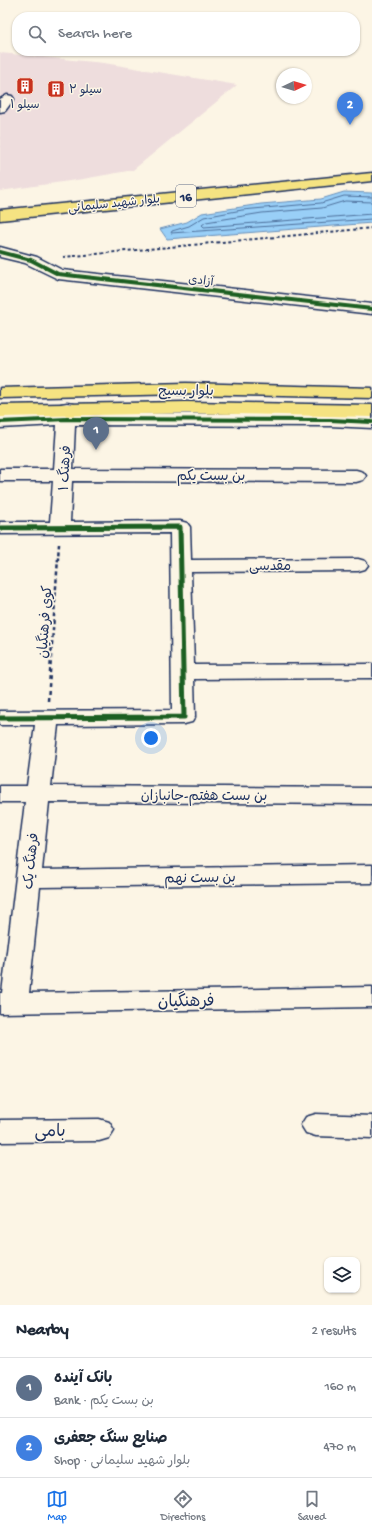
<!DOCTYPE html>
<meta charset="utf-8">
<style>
:root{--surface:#fff;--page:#f6f6f7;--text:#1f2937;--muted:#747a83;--line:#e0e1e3;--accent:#1a73e8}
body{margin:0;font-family:"Gochi Hand","Playpen Sans Arabic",sans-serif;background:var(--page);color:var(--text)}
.controls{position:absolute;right:12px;bottom:12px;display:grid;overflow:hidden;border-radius:8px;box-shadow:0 1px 3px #0004}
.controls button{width:36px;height:36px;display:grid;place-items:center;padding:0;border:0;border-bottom:1px solid var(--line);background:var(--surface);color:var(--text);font:20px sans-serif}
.compass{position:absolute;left:276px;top:68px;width:36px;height:36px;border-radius:50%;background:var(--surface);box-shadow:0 1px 3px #0004;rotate:86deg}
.you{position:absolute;left:151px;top:738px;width:14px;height:14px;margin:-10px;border:3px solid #fff;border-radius:50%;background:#1a73e8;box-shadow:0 0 0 6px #1a73e833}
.badge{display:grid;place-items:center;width:26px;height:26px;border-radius:50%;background:var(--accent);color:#fff;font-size:13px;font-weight:700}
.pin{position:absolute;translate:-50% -33px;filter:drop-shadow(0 1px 2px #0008)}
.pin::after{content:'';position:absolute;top:21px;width:14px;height:12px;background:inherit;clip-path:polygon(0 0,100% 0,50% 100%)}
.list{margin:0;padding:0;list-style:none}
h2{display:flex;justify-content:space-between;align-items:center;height:52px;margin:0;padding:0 16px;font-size:17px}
h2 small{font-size:13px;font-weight:400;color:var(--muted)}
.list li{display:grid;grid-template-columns:26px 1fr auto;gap:12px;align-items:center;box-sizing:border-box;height:60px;padding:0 16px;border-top:1px solid var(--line)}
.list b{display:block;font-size:15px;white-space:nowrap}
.list p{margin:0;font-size:13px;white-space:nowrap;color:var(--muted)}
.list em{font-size:13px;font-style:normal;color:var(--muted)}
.icon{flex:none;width:22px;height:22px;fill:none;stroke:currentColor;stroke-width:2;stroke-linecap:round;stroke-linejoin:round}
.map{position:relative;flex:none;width:372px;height:1305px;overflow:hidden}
.search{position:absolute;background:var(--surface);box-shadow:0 1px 3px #0004;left:12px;right:12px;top:12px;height:44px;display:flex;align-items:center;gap:10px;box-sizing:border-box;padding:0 14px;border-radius:16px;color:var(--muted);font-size:15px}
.sheet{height:172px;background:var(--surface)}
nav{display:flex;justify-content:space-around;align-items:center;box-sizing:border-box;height:56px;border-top:1px solid var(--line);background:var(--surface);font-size:11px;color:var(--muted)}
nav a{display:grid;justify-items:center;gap:2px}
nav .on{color:var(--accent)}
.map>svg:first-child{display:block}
.built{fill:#edd}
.water{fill:#99cff7;stroke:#678fba}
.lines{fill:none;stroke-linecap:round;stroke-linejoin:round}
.shore{stroke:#4d6f9b;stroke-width:1}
.minor-casing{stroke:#1b2f5e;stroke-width:3}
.major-casing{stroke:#1b2f5e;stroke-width:3}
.highway-casing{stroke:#1b2f5e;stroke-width:3}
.path-far1{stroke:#1b2f5e;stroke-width:2;stroke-dasharray:3 2.5;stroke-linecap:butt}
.path{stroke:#1b2f5e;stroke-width:2.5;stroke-dasharray:4 3;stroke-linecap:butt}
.minor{fill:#fcf5e5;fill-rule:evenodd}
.major{fill:#f5e382;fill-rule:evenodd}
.highway{fill:#f5e382;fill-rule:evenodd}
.cycleway-far1-casing{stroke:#fcf5e5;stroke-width:6}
.cycleway-casing{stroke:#fcf5e5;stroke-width:8}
.cycleway-far1{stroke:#1b5e20;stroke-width:4}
.cycleway{stroke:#1b5e20;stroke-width:5}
.labels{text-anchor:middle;stroke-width:3;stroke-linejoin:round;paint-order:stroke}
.far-poi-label{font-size:12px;fill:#1b2f5e;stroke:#fcf5e5;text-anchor:start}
.far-street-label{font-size:12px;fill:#1b2f5e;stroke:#fcf5e5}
.shield{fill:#fcf5e5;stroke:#5e6a86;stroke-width:1}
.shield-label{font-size:13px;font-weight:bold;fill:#1b2f5e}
.street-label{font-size:14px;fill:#1b2f5e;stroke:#fcf5e5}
.near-street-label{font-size:17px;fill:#1b2f5e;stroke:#fcf5e5}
</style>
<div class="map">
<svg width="372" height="1305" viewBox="0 0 372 1305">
<rect width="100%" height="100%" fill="#fcf5e5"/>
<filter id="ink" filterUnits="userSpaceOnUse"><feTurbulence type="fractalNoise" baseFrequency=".025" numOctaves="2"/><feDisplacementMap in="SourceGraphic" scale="8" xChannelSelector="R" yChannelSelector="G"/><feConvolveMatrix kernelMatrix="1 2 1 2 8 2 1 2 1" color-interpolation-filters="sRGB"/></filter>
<g filter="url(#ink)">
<path class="built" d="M0 53 104 63 237 85 133 170 83 179 0 191Z"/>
<path class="water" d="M344 192 372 193V223L167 239 160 229 187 222 202 213 261 204 321 199Z"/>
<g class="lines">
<path class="shore" d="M372 197 344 196 321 203 242 210 204 217 189 226 172 231 171 233 372 219
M372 202 345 201 322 208 262 213 206 222 202 225 204 227 372 214"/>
<defs>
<path id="minor" d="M7 95 12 96 14 99 5 111 0 112V99Z
M0 247 37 257 62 270 372 304V314L58 279 25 263 0 257Z
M67 403 73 404 76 408V413L330 414 372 416V428L330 426 75 425 73 469 356 470 363 472 366 476 363 480 356 482 72 481 70 522 180 521 187 523 190 527 191 560 358 559 365 561 368 565 365 569 358 571 191 572 194 665 372 664V678L194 679 195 717 192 722 184 724 58 725 51 786 372 788V804L49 802 42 870 372 865V883L40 887 29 993 372 987V1007L0 1013V993H2L25 802H0V786H27L35 725H0V711L172 710 170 533 0 534V522H50L53 481H0V469H54L57 425 0 428V416L57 414 61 404Z
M316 1114 372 1116V1138L316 1136 306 1133 301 1125 306 1117Z
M99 1119 109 1122 114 1130 109 1138 99 1141 0 1142V1120Z"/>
<path id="major" d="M186 383 372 388V398L186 394 0 398V388Z
M186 402 372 405V417L186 413 0 417V405Z"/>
<path id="highway" d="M372 173V181L0 220V210Z"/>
</defs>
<use href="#minor" class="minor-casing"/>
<use href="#major" class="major-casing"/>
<use href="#highway" class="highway-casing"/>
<path class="path-far1" d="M63 257 372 228"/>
<path class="path" d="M48 701 59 544"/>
<use href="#minor" class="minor"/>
<use href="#major" class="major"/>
<use href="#highway" class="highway"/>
<defs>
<path id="cycleway-far1" d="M0 252 31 260 58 274 372 309
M0 422 67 419 330 420 372 422"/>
<path id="cycleway" d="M0 528 180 527 184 717 0 718"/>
</defs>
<use href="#cycleway-far1" class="cycleway-far1-casing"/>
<use href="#cycleway" class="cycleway-casing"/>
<use href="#cycleway-far1" class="cycleway-far1"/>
<use href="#cycleway" class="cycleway"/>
</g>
</g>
<defs>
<symbol id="building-square" viewBox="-11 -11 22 22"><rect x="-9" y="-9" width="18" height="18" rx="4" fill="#c8321e" stroke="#fcf5e5"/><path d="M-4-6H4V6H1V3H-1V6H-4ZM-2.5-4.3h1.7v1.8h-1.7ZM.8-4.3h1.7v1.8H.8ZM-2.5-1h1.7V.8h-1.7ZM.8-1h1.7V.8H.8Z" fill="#fff"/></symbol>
</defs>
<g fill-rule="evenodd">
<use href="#building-square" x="15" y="76" width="20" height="20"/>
<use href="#building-square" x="46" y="79" width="20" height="20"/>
</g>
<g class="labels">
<g class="far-poi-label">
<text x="69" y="93">سیلو ۲</text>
<text x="25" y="108" text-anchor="middle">سیلو ۱</text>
</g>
<g class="far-street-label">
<text transform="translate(114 203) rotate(-6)" y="4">بلوار شهید سلیمانی</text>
<text transform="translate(201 280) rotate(6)" y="4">آزادی</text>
</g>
<rect class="shield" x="176" y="185" width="20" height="22" rx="3"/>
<g class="shield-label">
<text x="186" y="201">16</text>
</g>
<g class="street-label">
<text x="186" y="395">بلوار بسیج</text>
<text transform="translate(64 468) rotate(-87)" y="5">فرهنگ ۱</text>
<text x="211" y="480">بن بست یکم</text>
<text x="270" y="570">مقدسی</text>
<text transform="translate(44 622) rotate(-86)" y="5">کوی فرهنگیان</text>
<text x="204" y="800">بن بست هفتم-جانبازان</text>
<text transform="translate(30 861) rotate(-84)" y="5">فرهنگ یک</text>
<text transform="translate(200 877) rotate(-1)" y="5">بن بست نهم</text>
</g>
<g class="near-street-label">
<text transform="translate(186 1000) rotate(-1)" y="6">فرهنگیان</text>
<text transform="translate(50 1130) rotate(-1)" y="6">بامی</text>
</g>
</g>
</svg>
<div class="controls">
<button><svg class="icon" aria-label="layers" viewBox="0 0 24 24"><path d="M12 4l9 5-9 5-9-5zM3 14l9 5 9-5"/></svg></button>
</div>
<svg class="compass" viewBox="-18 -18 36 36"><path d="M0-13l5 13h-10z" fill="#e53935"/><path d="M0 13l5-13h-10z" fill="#747a83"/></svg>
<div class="you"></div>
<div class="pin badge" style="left:96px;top:450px;background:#5c6f8a">1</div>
<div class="pin badge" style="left:350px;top:125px;background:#3f7fe0">2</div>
<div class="search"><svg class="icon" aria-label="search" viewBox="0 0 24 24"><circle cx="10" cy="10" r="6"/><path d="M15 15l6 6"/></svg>Search here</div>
</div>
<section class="sheet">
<h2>Nearby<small>2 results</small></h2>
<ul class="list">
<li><span class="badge" style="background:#5c6f8a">1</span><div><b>بانک آینده</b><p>Bank · بن بست یکم</p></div><em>160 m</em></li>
<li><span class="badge" style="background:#3f7fe0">2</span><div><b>صنایع سنگ جعفری</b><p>Shop · بلوار شهید سلیمانی</p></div><em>470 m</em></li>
</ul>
</section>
<nav>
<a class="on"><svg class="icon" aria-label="map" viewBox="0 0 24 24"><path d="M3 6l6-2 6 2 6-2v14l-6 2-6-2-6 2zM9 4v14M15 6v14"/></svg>Map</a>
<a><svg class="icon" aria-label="directions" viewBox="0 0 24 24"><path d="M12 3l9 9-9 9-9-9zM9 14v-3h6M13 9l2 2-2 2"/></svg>Directions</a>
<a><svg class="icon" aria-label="saved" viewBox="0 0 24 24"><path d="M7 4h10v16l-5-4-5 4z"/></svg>Saved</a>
</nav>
